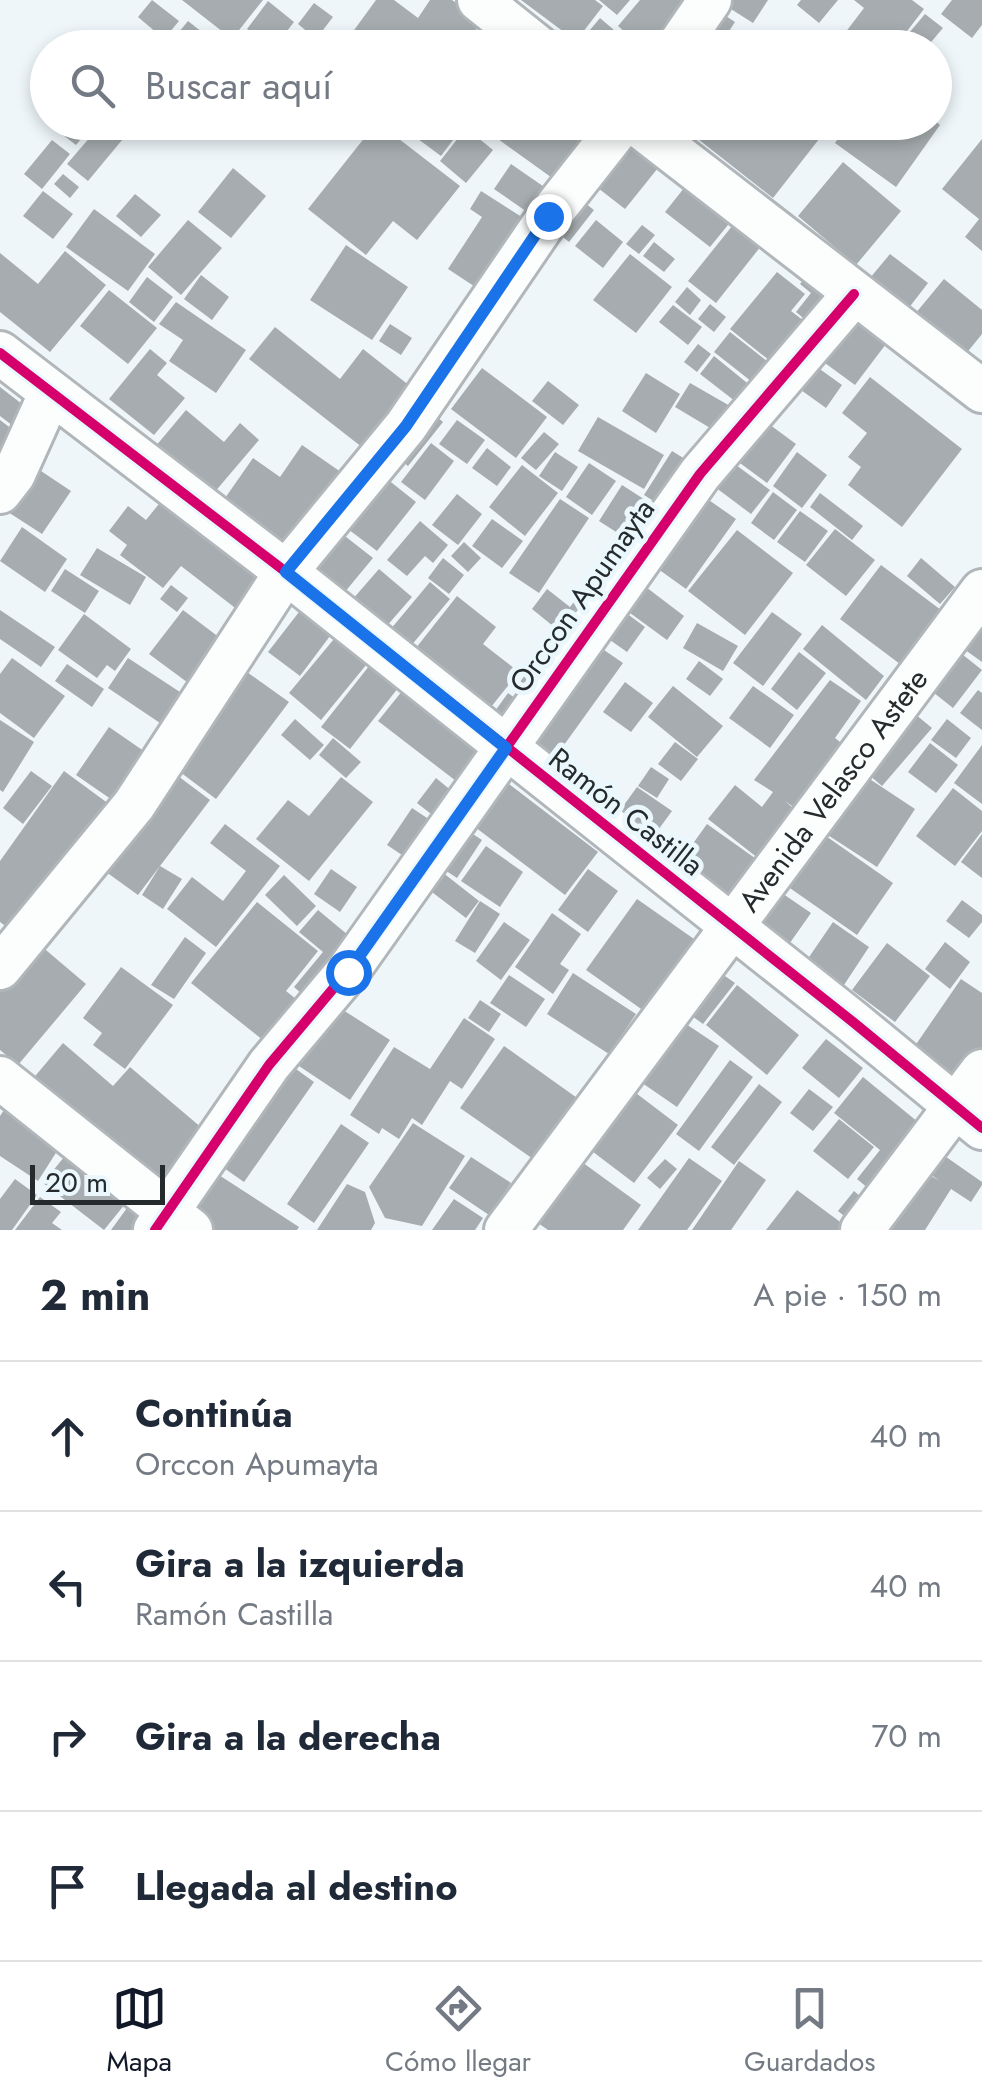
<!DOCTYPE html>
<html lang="es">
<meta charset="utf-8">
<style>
:root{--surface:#fff;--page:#f6f6f7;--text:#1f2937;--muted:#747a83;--line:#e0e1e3;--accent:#111827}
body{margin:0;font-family:Jost,sans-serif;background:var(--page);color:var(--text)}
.scale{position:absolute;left:30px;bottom:25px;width:135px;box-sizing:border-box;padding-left:10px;border:5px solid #252a2d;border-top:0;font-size:28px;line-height:35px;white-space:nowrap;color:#252a2d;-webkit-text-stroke:8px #eaf8fe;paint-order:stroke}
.stop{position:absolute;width:30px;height:30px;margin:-22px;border:8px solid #1a73e8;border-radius:50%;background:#fff}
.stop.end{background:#1a73e8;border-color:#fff;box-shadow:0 2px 10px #0008}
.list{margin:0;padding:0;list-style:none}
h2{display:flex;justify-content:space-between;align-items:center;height:130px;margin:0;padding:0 40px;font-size:42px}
h2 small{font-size:32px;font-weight:400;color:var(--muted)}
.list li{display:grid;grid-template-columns:65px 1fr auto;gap:30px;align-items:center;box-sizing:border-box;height:150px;padding:0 40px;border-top:2px solid var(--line)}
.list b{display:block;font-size:38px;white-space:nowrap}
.list p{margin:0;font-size:32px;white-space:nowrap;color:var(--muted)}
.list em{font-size:32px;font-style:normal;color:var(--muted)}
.icon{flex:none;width:55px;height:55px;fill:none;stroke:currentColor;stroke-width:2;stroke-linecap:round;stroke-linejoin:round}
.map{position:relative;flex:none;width:982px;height:1230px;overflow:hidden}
.search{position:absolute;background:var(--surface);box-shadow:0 5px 15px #0003;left:30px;right:30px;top:30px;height:110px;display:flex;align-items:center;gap:25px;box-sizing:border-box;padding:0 35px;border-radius:55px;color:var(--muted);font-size:38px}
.sheet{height:730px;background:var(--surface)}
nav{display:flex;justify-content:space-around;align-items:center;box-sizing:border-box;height:140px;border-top:2px solid var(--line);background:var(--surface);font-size:28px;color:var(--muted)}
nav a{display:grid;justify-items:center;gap:5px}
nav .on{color:var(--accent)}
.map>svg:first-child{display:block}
.building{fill:#a6acaf}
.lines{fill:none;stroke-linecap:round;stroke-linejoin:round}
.street-casing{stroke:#b0b6b9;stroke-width:48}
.street{stroke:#fcfefe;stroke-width:42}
.cycleway-casing{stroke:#eaf8fe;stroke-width:16}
.cycleway{stroke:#d6006c;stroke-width:10}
.route{stroke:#1a73e8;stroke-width:12}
.labels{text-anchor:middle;stroke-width:10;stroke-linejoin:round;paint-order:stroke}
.street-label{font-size:30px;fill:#252a2d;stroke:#eaf8fe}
</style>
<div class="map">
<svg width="982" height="1230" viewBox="0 0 982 1230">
<rect width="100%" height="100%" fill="#eef6fa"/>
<path class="building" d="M152 0 179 21 164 39 138 17Z
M182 0H263L232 39Z
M376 0H394L418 18 430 0H452L482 21 464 48H431L407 32 396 48H341Z
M521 0H595L603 6 576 41Z
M599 0H630L617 15Z
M640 0H705L665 48H643L618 26Z
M726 0H768L753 23 723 4Z
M801 0H838L819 23 797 5Z
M854 0H912L924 9 894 48H864L845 33 864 8Z
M952 0H982V25L972 38 941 14Z
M268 1 294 22 274 48 247 29Z
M314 3 333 17 316 39 298 24Z
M714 8 735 22 718 48H688Z
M925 14 943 28 926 48H900L898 46Z
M600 18 635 48H586L580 42Z
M188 21 222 48H166Z
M141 31 157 45 155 48H128Z
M934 120 940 125 896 187 835 143 849 122Z
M67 122H95L76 145 59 132Z
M103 122H137L88 181 67 164Z
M301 122H332L322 137Z
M377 122 460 186 417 240 393 221 366 255 308 209Z
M395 122H455L462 128 441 156Z
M510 122H597L555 180 498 139Z
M669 122H705L693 140Z
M711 122H808L823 134 773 198 698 139Z
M466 128 493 150 466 183 440 161Z
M627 135 662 163 625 209 589 181Z
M982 139V251L965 237 979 219 942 189Z
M52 140 70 154 42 189 24 174Z
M843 162 901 211 856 265 798 216Z
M511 164 550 191 533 216 494 189Z
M233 168 266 196 231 238 198 212Z
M696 173 741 209 710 247 665 212Z
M63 174 79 187 70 198 54 184Z
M43 191 73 214 53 239 23 216Z
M481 191 528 221 483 292 448 269 482 217 470 209Z
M135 194 161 215 141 237 116 216Z
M577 197 594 210 569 242 553 229Z
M94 209 155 254 128 291 66 247Z
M741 215 769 236 716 303 688 281Z
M188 220 222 248 181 295 148 267Z
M596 220 623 242 603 268 575 246Z
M642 225 655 235 639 254 626 244Z
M654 242 675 259 664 272 643 256Z
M346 245 408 287 372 340 310 300Z
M65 251 106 285 50 352 0 312V253L38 284Z
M630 254 672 287 636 333 593 300Z
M890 254 928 283 908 309 870 278Z
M814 267 842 289 813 326 796 312 811 293 800 284Z
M777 272 805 294 791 311 818 332 785 373 730 329Z
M201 275 229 297 212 320 184 299Z
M147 277 173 297 154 322 129 302Z
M944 279 982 310V334L965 355 915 314Z
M687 287 701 300 690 315 675 302Z
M109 290 157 328 128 364 80 326Z
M176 302 246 350 216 393 169 361 183 340 159 324Z
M710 304 726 317 714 332 698 319Z
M673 305 702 327 688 345 659 322Z
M851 306 892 336 855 385 814 355Z
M390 324 412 338 401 355 379 341Z
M275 327 340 379 363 349 415 390 367 451 249 359Z
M730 332 772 365 756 385 714 352Z
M698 344 711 354 697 372 684 362Z
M150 349 167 363 157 375 185 398 154 435 109 399Z
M714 356 757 391 744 408 700 374Z
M810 362 842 385 826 408 794 385Z
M482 368 547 417 516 458 451 409Z
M646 373 680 394 656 433 622 411Z
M870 377 962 449 902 527 848 485 861 467 848 457 867 433 842 413Z
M548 381 579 405 563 425 532 401Z
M690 383 737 410 722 435 675 407Z
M0 387 31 411 17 429 0 416Z
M426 408 443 422 408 466 391 452Z
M186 410 224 442 240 423 259 440 213 494 155 447Z
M754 413 796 444 767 483 725 452Z
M598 417 664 455 644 489 578 451Z
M0 420 21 436 0 464Z
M457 420 485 440 467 464 439 444Z
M544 432 559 444 536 470 521 458Z
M431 443 454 461 425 500 401 482Z
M302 445 348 477 296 553 223 501 253 458 280 477Z
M487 448 511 467 497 486 472 468Z
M672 451 693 464 666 509 644 495Z
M555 452 578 467 562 491 539 476Z
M797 452 827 475 802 508 773 486Z
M725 457 770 490 751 514 707 481Z
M589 463 616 481 592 515 566 497Z
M522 465 558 493 525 536 489 507Z
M38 469 71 491 42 534 8 512Z
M382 475 416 502 377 551 344 526Z
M622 485 664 512 641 548 599 521Z
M696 491 736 519 686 589 647 561Z
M773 492 797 510 774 540 751 523Z
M820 493 863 526 852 540 810 507Z
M167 494 273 577 243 614 181 566 163 588 120 555 127 545 109 531 128 506 146 520Z
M457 494 482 514 458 545 432 525Z
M560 499 589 518 539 593 509 573Z
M800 511 828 531 805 562 777 542Z
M492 519 523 541 502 568 472 546Z
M420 521 448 545 433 563 425 556 407 576 387 560Z
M22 527 67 559 45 592 0 561Z
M835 529 875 560 846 596 806 565Z
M737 530 793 573 745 635 688 591Z
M341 533 373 558 344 593 313 568Z
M464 542 481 558 468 572 451 556Z
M618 545 633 557 574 643 532 609 547 589 570 607Z
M97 548 146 577 130 605 80 575Z
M443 558 464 575 449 594 428 578Z
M921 558 955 587 940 604 907 576Z
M881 565 941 610 900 664 840 619Z
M65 569 99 591 85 613 51 591Z
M379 569 412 597 385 628 352 600Z
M638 581 684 616 667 640 619 605Z
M430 582 450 599 410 647 390 630Z
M171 585 188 598 177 612 160 599Z
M457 596 496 627 483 644 519 672 487 712 412 653Z
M982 599V662L950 639Z
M618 607 645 627 627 652 600 633Z
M0 610 55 647 41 667 0 639Z
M183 610 228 644 195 688 149 654Z
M299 612 330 636 300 676 268 652Z
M772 612 802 634 763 686 733 663Z
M84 614 131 649 115 671 107 665 97 678 58 650Z
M697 623 738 646 723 671 683 648Z
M822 625 884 676 866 700 803 649Z
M339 633 371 659 321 720 289 693Z
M585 637 623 663 546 770 509 743Z
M948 643 982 670 953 708 919 681Z
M799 652 826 673 797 710 771 689Z
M538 656 557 670 535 701 516 688Z
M12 658 65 696 34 738 0 713V674Z
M128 658 183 694 163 725 108 688Z
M373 661 402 683 350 749 321 727Z
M699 661 723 679 710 696 686 679Z
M67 664 104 689 92 707 55 681Z
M244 670 289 702 216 799 172 766Z
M830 680 861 701 835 738 849 749 802 813 785 801 800 814 763 862 708 819 735 785 762 807 773 792 754 780Z
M625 682 653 703 631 732 603 712Z
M407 685 498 755 469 791 378 721Z
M673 686 723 726 697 757 648 717Z
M753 686 794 715 770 748 729 718Z
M978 690 982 693V730L960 713Z
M508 693 530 709 512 733 490 718Z
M904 705 932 728 882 786 855 763Z
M295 719 324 745 310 760 281 735Z
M947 719 971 738 956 758 931 740Z
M0 720 34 742 3 792 0 790Z
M109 727 151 756 118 804 76 775Z
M333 738 361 762 346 778 319 755Z
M675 742 698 759 681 781 658 764Z
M930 743 958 765 936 793 908 772Z
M982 745V804L954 783Z
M651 767 669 779 657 798 638 786Z
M856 770 915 809 877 867 817 828Z
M31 771 52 786 23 824 3 808Z
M64 771 113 807 19 936 0 922V861Z
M174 773 210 800 138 895 102 869Z
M496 774 598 852 565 895 463 818Z
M341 777 373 802 309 881 256 839 288 800 309 816Z
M436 778 459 797 440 821 417 803Z
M637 787 672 811 642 852 608 827Z
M953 788 982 811V831L955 866 916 836Z
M412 808 442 828 417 865 387 845Z
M456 823 482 840 457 878 431 861Z
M225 824 280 866 216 947 167 909 192 877 223 901 246 871 210 843Z
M707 824 759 861 721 914 669 877Z
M813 827 893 883 857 935 777 879Z
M982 834V878L961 862Z
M486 846 523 872 500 907 461 881Z
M433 865 479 901 466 918 420 883Z
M160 866 182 879 163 909 142 895Z
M331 869 357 887 340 912 314 894Z
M588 869 618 891 588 932 558 910Z
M284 875 316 906 297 926 265 895Z
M770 885 811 913 787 947 746 918Z
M637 899 694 939 644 1011 586 970Z
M962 900 982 915V922L969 938 946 921Z
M480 901 500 914 475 953 455 941Z
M257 902 318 951 286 991 296 999 263 1040 191 983Z
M318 910 360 945 311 1002 294 987 323 952 299 932Z
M552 913 581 934 560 964 569 970 553 994 515 967Z
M504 922 530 940 501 980 476 961Z
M833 922 869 947 842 988 805 963Z
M185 937 206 953 174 999 151 985Z
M945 942 970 962 950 989 925 969Z
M887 943 930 976 895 1022 852 990Z
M40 945 86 984 18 1065 0 1050V992Z
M121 967 173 1005 125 1069 93 1045 102 1033 83 1018Z
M712 967 735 983 703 1024 681 1008Z
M573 973 636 1014 609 1054 547 1014Z
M509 975 545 999 526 1027 490 1003Z
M961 979 982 993V1059L960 1092 908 1056Z
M737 985 799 1035 767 1075 706 1025Z
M480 1000 501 1014 489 1032 468 1018Z
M332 1003 390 1040 350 1100 293 1062Z
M674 1016 719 1046 677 1107 632 1076Z
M464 1018 495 1039 462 1089 450 1081 422 1125 412 1118 399 1139 382 1128 379 1134 350 1115 394 1047 430 1069Z
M826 1039 863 1068 839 1098 802 1068Z
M63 1043 113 1086 130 1067 216 1140 167 1197 31 1081Z
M504 1046 580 1100 536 1161 460 1108Z
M282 1059 314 1082 244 1182 211 1159Z
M730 1060 753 1077 699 1151 676 1134Z
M863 1077 924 1127 875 1194 857 1179 880 1150 834 1113Z
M759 1084 782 1102 734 1165 711 1147Z
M628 1087 678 1125 634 1183 584 1145Z
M809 1089 833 1107 813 1131 790 1113Z
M10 1101 66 1137 38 1181 0 1156V1116Z
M839 1119 874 1147 848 1179 813 1151Z
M413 1123 465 1156 422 1226 385 1218 369 1187Z
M341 1124 369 1143 314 1223 287 1204Z
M929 1145 982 1182V1185L971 1202 951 1189 925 1230H884L917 1168 940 1181 915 1164Z
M73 1146 134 1193 104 1230 43 1183Z
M471 1157 511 1183 489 1215 449 1188Z
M575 1157 641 1205 623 1230H548L531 1218Z
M689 1158 722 1181 687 1230H638Z
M665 1159 677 1169 660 1189 647 1178Z
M739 1161 766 1180 731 1230H692Z
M208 1168 299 1227 297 1230H208L180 1211Z
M15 1179 37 1195 12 1230H0V1199Z
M347 1184 365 1192 375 1223 371 1230H317Z
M797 1190 851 1230H766Z
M854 1191 869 1204 853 1223 838 1211Z
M40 1197 61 1212 52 1223 62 1230H15Z
M135 1197 146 1230H111Z
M454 1199 483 1218 475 1230H432Z"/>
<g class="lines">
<defs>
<g id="street">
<path d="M479 0 539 48"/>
<path d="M677 48 710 0"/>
<path d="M634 122 982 391"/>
<path d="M0 353 286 572 853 1022 982 1128"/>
<path d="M0 492 14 474 50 394"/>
<path d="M0 968 134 805 286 572 406 426 549 216 623 122"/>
<path d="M0 1078 191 1230"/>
<path d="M155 1230 269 1065 348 971 700 474 854 294"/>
<path id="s1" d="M506 1230 982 591"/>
<path d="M862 1230 982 1071"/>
</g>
</defs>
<use href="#street" class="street-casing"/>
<use href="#street" class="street"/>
<defs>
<path id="cycleway" d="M0 353 286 572 853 1022 982 1128
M155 1230 269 1065 348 971 700 474 854 294"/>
</defs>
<use href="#cycleway" class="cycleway-casing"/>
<use href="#cycleway" class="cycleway"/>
</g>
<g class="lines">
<path class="route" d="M348 972 506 748 286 572 406 426 548 216"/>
</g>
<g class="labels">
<g class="street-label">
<text transform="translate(582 596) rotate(-55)" y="10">Orccon Apumayta</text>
<text dy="10" stroke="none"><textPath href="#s1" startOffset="548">Avenida Velasco Astete</textPath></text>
<text transform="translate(626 812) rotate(38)" y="10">Ramón Castilla</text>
</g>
</g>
</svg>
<div class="scale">20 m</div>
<div class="stop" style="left:348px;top:972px"></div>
<div class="stop end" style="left:548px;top:216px"></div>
<div class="search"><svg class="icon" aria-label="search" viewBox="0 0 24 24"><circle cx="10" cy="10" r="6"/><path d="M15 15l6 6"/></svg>Buscar aquí</div>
</div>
<section class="sheet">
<h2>2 min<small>A pie · 150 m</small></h2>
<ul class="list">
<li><svg class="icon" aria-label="ahead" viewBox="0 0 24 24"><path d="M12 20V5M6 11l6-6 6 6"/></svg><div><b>Continúa</b><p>Orccon Apumayta</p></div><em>40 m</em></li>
<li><svg class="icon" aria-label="left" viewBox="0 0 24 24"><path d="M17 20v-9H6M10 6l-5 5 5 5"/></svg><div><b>Gira a la izquierda</b><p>Ramón Castilla</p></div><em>40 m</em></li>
<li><svg class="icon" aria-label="right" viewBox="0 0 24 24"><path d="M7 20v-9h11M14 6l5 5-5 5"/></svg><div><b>Gira a la derecha</b></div><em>70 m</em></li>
<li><svg class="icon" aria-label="arrive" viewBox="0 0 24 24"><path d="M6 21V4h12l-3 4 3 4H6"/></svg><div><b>Llegada al destino</b></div></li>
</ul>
</section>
<nav>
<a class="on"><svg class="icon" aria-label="map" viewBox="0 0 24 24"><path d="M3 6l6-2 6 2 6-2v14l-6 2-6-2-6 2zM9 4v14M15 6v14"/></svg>Mapa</a>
<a><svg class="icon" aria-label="directions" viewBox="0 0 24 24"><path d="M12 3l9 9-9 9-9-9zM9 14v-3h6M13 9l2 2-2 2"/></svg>Cómo llegar</a>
<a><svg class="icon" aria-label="saved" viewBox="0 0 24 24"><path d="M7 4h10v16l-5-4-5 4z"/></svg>Guardados</a>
</nav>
